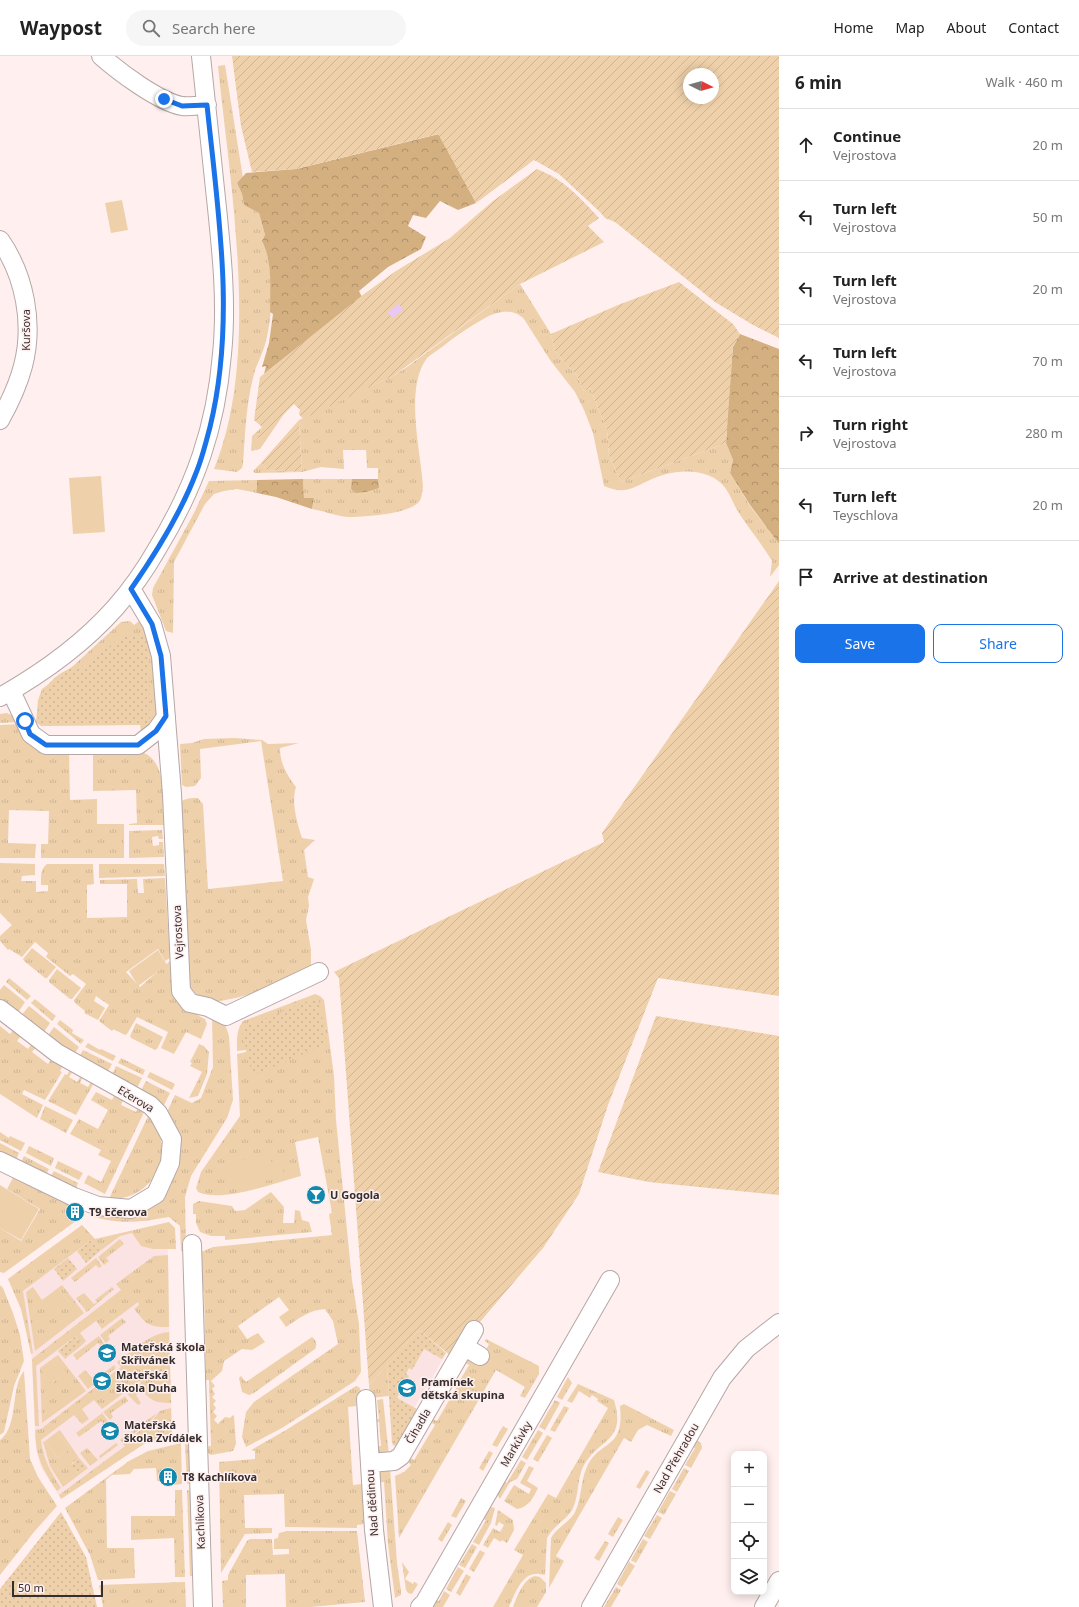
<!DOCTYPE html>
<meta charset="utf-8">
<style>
:root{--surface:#fff;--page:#f6f6f6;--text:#222;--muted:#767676;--line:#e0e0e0;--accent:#1a73e8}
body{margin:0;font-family:"Noto Sans",sans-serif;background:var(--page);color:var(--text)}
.controls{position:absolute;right:12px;bottom:12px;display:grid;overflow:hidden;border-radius:8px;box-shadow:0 2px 10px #0003}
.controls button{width:36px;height:36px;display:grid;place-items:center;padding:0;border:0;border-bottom:1px solid var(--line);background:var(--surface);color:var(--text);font:20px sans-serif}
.compass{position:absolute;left:683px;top:12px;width:36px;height:36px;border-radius:50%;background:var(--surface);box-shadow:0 2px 10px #0003;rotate:95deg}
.scale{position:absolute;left:12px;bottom:10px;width:91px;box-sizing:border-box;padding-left:4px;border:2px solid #342e2e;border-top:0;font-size:11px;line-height:14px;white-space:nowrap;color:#342e2e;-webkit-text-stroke:3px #ffefef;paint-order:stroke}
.stop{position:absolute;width:12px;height:12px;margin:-9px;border:3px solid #1a73e8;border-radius:50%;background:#fff}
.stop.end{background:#1a73e8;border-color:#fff;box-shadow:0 1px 4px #0008}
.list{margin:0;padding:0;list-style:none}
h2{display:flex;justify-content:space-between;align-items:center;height:52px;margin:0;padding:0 16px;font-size:17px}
h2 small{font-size:13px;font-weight:400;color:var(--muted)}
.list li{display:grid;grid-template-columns:26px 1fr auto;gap:12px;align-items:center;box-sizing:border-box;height:72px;padding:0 16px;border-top:1px solid var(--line)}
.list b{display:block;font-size:15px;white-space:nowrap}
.list p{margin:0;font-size:13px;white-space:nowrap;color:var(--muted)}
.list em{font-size:13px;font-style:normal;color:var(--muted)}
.actions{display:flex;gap:8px;padding:12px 16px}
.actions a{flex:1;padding:9px 0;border:1px solid var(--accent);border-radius:8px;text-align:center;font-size:14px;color:var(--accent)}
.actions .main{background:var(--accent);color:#fff}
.icon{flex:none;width:22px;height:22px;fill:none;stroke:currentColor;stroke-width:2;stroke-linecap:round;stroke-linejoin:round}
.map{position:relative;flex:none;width:779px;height:1551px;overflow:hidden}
header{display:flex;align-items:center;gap:24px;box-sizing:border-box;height:56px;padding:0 20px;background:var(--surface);border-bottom:1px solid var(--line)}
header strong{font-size:19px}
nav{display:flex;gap:22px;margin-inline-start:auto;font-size:14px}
.search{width:280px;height:36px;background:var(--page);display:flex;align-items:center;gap:10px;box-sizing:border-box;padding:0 14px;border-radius:22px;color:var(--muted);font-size:15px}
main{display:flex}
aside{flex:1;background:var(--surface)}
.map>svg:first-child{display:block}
.built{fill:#fbe2e3}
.grass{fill:url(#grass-tufts)}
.forest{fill:url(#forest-crowns)}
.park{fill:url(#park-dots)}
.garden{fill:url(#garden-furrows);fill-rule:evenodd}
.pitch{fill:#eed1ab}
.water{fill:#e9c7f8}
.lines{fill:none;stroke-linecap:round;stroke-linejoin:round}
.minor-casing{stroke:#b6a7a7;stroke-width:20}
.minor{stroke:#fff;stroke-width:18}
.route{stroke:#1a73e8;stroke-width:5}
.labels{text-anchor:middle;stroke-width:3;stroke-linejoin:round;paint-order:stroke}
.street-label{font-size:11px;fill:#342e2e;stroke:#ffefef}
.poi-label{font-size:11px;font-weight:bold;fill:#342e2e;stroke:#ffefef;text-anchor:start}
</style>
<header>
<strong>Waypost</strong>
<div class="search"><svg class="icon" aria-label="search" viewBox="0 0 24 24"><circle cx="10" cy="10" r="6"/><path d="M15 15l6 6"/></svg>Search here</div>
<nav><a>Home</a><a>Map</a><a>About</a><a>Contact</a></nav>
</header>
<main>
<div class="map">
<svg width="779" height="1551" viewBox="0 0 779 1551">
<defs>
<pattern id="grass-tufts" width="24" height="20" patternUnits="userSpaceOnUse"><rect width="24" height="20" fill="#eed1ab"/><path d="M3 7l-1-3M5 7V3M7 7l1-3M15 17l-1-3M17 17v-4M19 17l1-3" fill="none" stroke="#cdb493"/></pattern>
<pattern id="forest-crowns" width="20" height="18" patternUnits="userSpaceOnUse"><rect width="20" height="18" fill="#d4b081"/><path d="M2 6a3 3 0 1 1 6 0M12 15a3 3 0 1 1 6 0" fill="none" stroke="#ad906a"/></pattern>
<pattern id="park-dots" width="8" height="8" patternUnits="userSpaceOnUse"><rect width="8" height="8" fill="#eed1ab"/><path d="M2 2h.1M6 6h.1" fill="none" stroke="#cdb493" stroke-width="1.8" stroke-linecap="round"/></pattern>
<pattern id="garden-furrows" width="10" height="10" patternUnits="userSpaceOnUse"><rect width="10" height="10" fill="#eed1ab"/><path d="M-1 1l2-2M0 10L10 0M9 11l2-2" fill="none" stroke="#cdb493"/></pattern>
</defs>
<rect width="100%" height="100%" fill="#ffefef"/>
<path class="built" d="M167 1167 172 1380 147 1386 61 1443 41 1411 36 1393 31 1289 21 1253 8 1223 82 1169 95 1183Z
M419 1274 446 1297 431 1324 434 1326 430 1333 426 1331 414 1352 417 1353 397 1389 394 1390 392 1387 387 1309Z"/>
<path class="grass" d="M225 9 243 122 237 127 242 138 244 149 259 157 265 179 262 185C275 211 273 258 266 285 263 298 255 311 253 322 246 350 245 379 243 408L242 412 237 416 214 413C261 299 230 130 218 10Z
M520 228 551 278 555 295 577 320 584 335 590 332 607 374 609 399 621 426 726 387 733 404 730 417 750 450 779 488V509L770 521 772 505C762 488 749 473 739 457 734 450 731 440 726 433 710 410 674 413 652 423 632 432 626 439 604 430L593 377 584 354 575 336 550 304 524 263C514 252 497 255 485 262 469 271 456 280 442 291 437 295 431 298 427 302 404 333 421 395 423 431 422 436 422 442 419 446 408 458 365 461 349 461 339 461 324 455 312 453L314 442 304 443 303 423H378V412H367L366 394H343L344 413 321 411 302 416 255 417 253 415 261 407 267 414 302 416 299 364 393 320 407 311Z
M286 355 260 393 251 395 252 380 262 371 258 384Z
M257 424V437L237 433 224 435 214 438 205 448 174 506 173 577 166 575 152 539 153 532 194 457 209 425Z
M130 565 134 569 139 565 146 577 154 611 157 659 149 673 141 675 140 669 49 670H41L36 666 38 644 42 633 73 610 121 566Z
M7 657 15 661 19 666 0 667V658Z
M20 668 69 693 70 744 97 743V768H124V802H41V788H48L49 755 9 754 8 787 36 788 35 802H0V669Z
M234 682 262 684 268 688 299 687 280 692C280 708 287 719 296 731 291 747 297 766 302 782L315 784 304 794 308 821 314 823 308 841 309 850 306 864 311 894V915C283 925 246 943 216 945 204 947 192 937 188 926L180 746C186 742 191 742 198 742L203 748 208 833 283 825 261 685 200 693 201 722 195 730 186 731 182 729 180 688 192 687 204 683Z
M138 695C169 702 162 744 164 769H129V768L137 767 136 734 93 735V696Z
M162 774 163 783H159L158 780 152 781 153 790 159 789V786H163L164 801 129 802V775Z
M0 807 35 808V819L22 820 21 825H36V836L48 835V829H41C41 821 40 813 47 808H93L94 828 87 829V862L127 861V828H100V824L137 823 138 837H144L143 823 165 822 170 902 165 905 158 893 126 916 140 931 170 905 173 934 184 952 205 963 207 968 201 983 186 976 174 998 161 992 168 976 137 961 127 978 125 979 113 973 112 975 99 965 109 949 96 940 94 945 105 952 98 964 84 957 85 955 75 947 74 944 86 928 73 918 70 920 46 901 48 897 35 886 22 901 9 893 8 894 0 885V880L12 869 0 857Z
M99 808H164L165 820 99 822Z
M32 892 56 911 47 922H45L24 905 23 903Z
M57 913 81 932 72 943H70L49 926V924Z
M9 922 31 940 27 944 6 926Z
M4 929 25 946 17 958 0 944V934Z
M315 938 320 940 324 944 334 1020 336 1064 352 1224 359 1268 361 1316 355 1325 282 1372 246 1391 242 1381 246 1356 254 1346 338 1288 333 1265 325 1253C309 1254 298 1263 286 1271L279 1261 289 1254 279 1241 238 1270 247 1283 258 1277 265 1286 252 1294 242 1293 224 1305 222 1315 211 1325 215 1330 212 1333 215 1338 212 1341 216 1345 213 1348 216 1352 213 1356 217 1360 214 1364 218 1368 225 1361 230 1362 233 1359 234 1360 236 1388 233 1395 211 1399 206 1396 203 1391 211 1390 209 1324H206L204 1236 198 1233 201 1196 213 1191 332 1179 329 1158 332 1157 318 1081 295 1086 301 1120C275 1127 222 1147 198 1136L196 1132 201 1116 240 1060 237 998 246 996V994L237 995C237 984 236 974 243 965Z
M35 943 56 960 52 965 31 947Z
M29 950 50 967 42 979 20 961Z
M212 959 225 968 229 980 233 1044 227 1062 191 1120 185 1141 186 1194 181 1195 180 1170 169 1161C140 1166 121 1169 91 1160L97 1156 160 1141 166 1058 175 1039 192 1047 201 1042 213 1011Z
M60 964 73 974 72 977 84 984 81 988 57 968Z
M136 967 163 981 157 993 155 994 131 982 130 980Z
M0 970 10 978 14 973 23 977 17 985 28 993 33 986 38 989 32 996 48 1008 53 1001 63 1009 60 1015 62 1016 45 1044 24 1034 22 1038 43 1049 37 1062 0 1038Z
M54 971 79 991 73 1000 46 982Z
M88 987 100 994 101 993 116 1000 113 1005 85 991Z
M199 988 204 990 209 996 207 1018 198 1040 189 1042 202 1016 190 1010 192 1007 190 1006Z
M83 994 112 1008 106 1019 78 1003Z
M121 1002 145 1014 143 1019 118 1007Z
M116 1010 142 1022 136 1034 111 1021Z
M74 1013 69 1021 77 1026 82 1018 84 1019 80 1027 88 1031 92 1024 95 1025 76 1059 48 1045 65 1018 67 1019 70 1014Z
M150 1016 175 1028 172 1034 147 1021Z
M146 1025 170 1037 162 1053 140 1036Z
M96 1036 112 1044 116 1036 124 1041 121 1049 136 1056 140 1049 146 1052 105 1138 84 1127 88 1119 101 1126 111 1105 98 1099 101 1094 70 1078 79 1063 98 1073 108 1054 91 1044Z
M45 1050 73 1064 66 1077 40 1063Z
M150 1056C153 1064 157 1072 160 1080 168 1108 151 1136 122 1142L123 1146 107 1147Z
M0 1076 9 1082 10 1080 25 1087 21 1095 0 1084Z
M0 1087 19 1097 15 1106 0 1097Z
M29 1090 54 1102 51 1110 26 1097Z
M24 1100 49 1113 45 1121 20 1108Z
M58 1105 83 1117 79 1124 55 1112Z
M54 1115 78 1127 75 1135 49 1123Z
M15 1118 73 1146 67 1161 76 1165 4 1217 0 1216V1172L21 1185 40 1153 7 1133Z
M271 1136 284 1151 283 1167H294L295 1154 300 1155 302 1164 309 1166 312 1176 225 1184V1180H211L200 1176 196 1167V1158H193V1148L199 1145 232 1150 235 1155 245 1154Z
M169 1166 175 1172 176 1193H153L141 1190 132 1177 120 1180 100 1195 91 1184 23 1235 33 1297 31 1298 21 1253 8 1223 82 1169 95 1183Z
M120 1183 124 1188 106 1202 109 1205 104 1209 98 1201Z
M168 1199 169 1271C148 1271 147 1269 134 1253L139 1249 138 1246 102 1273 96 1265 80 1277 86 1285 82 1289 76 1280 36 1310 39 1370H35L32 1303 121 1234 116 1228 154 1200Z
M96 1202 102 1210 99 1212 96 1209 75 1226 71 1222Z
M0 1229 3 1232 13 1257 20 1279 24 1305 14 1330 4 1376 0 1379Z
M62 1229 84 1257 35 1295 26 1236 33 1231 42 1244 69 1246 58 1232Z
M112 1231 114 1233 87 1256 76 1242 84 1237 94 1248 97 1246 95 1244Z
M122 1262 126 1266 108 1280 110 1283 106 1287 100 1279Z
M169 1276 171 1347C152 1347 149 1343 138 1329L141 1327 140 1325 102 1353 94 1344 82 1353 89 1363 82 1368 74 1359 41 1384C43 1403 51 1416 61 1432L57 1435C42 1412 36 1402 35 1374L41 1373 121 1311 117 1306C133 1294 149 1278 169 1276Z
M99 1280 104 1288 101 1290 98 1287 77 1304 73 1299Z
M312 1281C317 1285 317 1288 315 1293L254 1337 249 1339 242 1336 239 1322 241 1320 246 1326Z
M486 1283 539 1310V1318L525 1342 520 1340 525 1331 496 1314 399 1482 395 1420 404 1416 411 1409 405 1403 407 1400 414 1404 435 1369 428 1364 429 1361 437 1365 458 1329 451 1325 453 1322 459 1326 469 1309 462 1305 485 1296 489 1288 485 1285Z
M58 1299 86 1335 42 1367 40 1312 52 1327 66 1316 55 1301Z
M114 1309 116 1312 88 1333 78 1320 85 1314 96 1326 98 1325 97 1322Z
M387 1309 389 1340 370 1342 369 1329Z
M24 1315 30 1403 38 1421 57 1450 34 1476 0 1519V1384C19 1370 10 1331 24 1315Z
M568 1321 572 1327 562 1344 557 1341Z
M578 1328 614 1344C627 1387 598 1382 583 1411 577 1423 579 1439 573 1452 567 1464 554 1469 547 1482L545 1519C541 1519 539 1517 536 1518 521 1518 514 1540 509 1551H493L523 1499 514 1494 548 1438 556 1442 608 1352 597 1345 598 1343 592 1339 590 1342 579 1335 572 1347 567 1345Z
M356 1330 359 1331 363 1339 361 1342 356 1343V1350L348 1351 353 1429 362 1428 365 1468 357 1469V1472L285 1471 284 1438 244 1439 245 1472H272V1477L245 1478 221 1517 219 1406 255 1403V1395L251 1394 286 1374Z
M136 1331 140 1336 136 1339 141 1347 138 1349 127 1338Z
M125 1340 128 1345 111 1357 113 1361 110 1364 103 1356Z
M383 1343 389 1399 378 1400 373 1391 381 1390 379 1366H370V1364L379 1363 377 1344Z
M555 1344 560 1347 545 1374 539 1371Z
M624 1348 674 1374 671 1380 647 1369 638 1374 631 1386 624 1382 556 1500 564 1505 549 1532 551 1482C556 1472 568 1467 574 1458 582 1444 580 1427 586 1413 598 1383 625 1396 620 1350Z
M564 1350 569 1352 555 1376 550 1374Z
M171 1352 172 1380 147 1386 61 1443 59 1439 125 1390 123 1388 151 1366 160 1355Z
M102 1357 108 1365 104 1368 101 1365 79 1381 76 1377Z
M157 1357 151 1365 122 1386 120 1384Z
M503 1370 508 1373 497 1391 492 1389Z
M60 1374 79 1402 71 1408 77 1417 86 1410 88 1412 63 1431 50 1410 43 1386 45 1385 58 1402 70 1393 57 1376Z
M538 1374 543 1377 527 1404 522 1401Z
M547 1379 552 1382 538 1406 533 1403Z
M694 1383 701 1387 702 1392 691 1412 685 1409 695 1392 690 1389Z
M116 1387 118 1389 90 1410 80 1397 87 1392 98 1404 100 1402 99 1400Z
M181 1387 182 1428 173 1429V1417H164V1425H157L156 1412 134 1413 130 1418 112 1419 106 1424 107 1492H134L135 1522 98 1524 90 1499 65 1452 129 1405 148 1395Z
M185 1388 192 1390 191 1427 187 1428Z
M489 1395 493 1397 483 1415 479 1412Z
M521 1404 526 1407 517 1423 510 1426 500 1443 497 1438 502 1425 507 1427Z
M529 1410 534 1412 527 1425 538 1432C533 1442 529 1451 517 1453L504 1445 514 1429 529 1438 531 1433 520 1427Z
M390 1412 397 1507 401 1535V1539L395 1542 388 1488 384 1426 374 1427 377 1415Z
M684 1412 689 1415 677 1436 672 1433Z
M646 1414 650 1416 640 1433 636 1431Z
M175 1434H182L185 1521H175L174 1482 131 1484V1460H175Z
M187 1434 191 1435 196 1520H190Z
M670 1435 676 1438 664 1459 658 1456Z
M461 1442 466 1445 456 1462 451 1460Z
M491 1451 495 1452 491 1467 479 1489 473 1486 486 1464 481 1461Z
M498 1454 513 1464 514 1474 507 1487 502 1484 501 1486 494 1482 488 1492 483 1489 493 1472 500 1476 504 1469 499 1466 497 1470 495 1469Z
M657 1459 662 1462 650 1483 644 1480Z
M618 1461 623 1464 613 1481 608 1478Z
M448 1466 452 1469 442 1486 438 1483Z
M285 1475H357L365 1546 311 1551H286L285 1518 246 1519V1551H223L222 1525 228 1524V1519L247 1485 250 1483H272L273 1499 289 1498V1493H274V1483L278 1482 279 1477 285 1476Z
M643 1483 648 1486 636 1507 631 1504Z
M605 1485 609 1487 599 1505 594 1502Z
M472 1488 477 1491 465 1512 459 1509Z
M480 1494 485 1497 474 1516 469 1513Z
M402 1506 409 1516 405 1523 413 1528 414 1526 418 1528 412 1538 408 1537 406 1534Z
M629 1506 635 1510 622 1531 617 1528Z
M458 1511 464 1515 451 1536 446 1533Z
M466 1518 471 1521 460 1540 456 1537Z
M535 1520 540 1521 546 1527V1536L537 1551H513C517 1541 523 1523 535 1520Z
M185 1526 186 1551H103L99 1529Z
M616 1531 621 1534 611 1551H604Z
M444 1535 450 1539 443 1551H428L433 1543 439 1545Z"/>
<path class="forest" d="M439 78 476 147 458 154 440 145 426 162 413 159 408 170 426 181 421 193 388 211 359 235 362 241 264 318 266 310 262 311 269 287 273 258 270 256C270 233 273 207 262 185L265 179 259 157 244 149 242 138 237 127 246 117 296 113Z
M740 278 779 293V488L750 449 730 417 733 404 726 387 729 333 733 291Z
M303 423 304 442H314L312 453 276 441 257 437V424Z
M352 423H378L379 432 366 436 356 437 351 433Z"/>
<path class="park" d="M145 578 149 593 150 667 40 668C30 643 56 610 82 611L123 580Z
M315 942 319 944 326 985 324 989 254 1019 252 1018 242 976 243 972Z
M91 1184 100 1195 86 1207 77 1195Z
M68 1202 77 1213 63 1225 54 1213Z
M419 1274 446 1297 442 1303 424 1293 412 1314 409 1312 406 1318 409 1320 397 1342 417 1353 397 1389 394 1390 392 1387 387 1309Z
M76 1280 82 1289 65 1303 58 1295Z
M79 1402 86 1410 77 1417 71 1409Z
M61 1456 86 1501 97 1551H0V1533Z"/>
<path class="garden" d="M232 0H779V282L753 269 715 246 615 166 605 162 600 156 559 118 534 104 476 147 438 78 296 113 252 116 241 70ZM689 18H713V42H689Z
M537 113C565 124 579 141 599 162L588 170 604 186 520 228 393 320 303 363 299 358 300 354 294 348 257 385 262 371 254 364 260 321 364 238 396 215 450 182 493 145Z
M679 226 733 268 740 278 733 291 726 387 621 426 609 399 607 374 590 332 584 335 577 320 555 295 551 278 618 249Z
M299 364 302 416 267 414 261 407Z
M779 525V940L658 922 608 1049 579 1138 543 1192 451 1300 419 1274 369 1329 339 922 334 916 604 786 602 777Z
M656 960 779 980V1139L649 1126 598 1116Z"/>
<path class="pitch" d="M122 144 128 174 111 177 105 147Z
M101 420 105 476 73 478 69 422Z
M158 894 167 909 138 930 129 915Z
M268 1100 273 1108 283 1114 285 1121 259 1126 231 1129 229 1106Z
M0 1129 39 1153 21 1184 0 1172Z
M58 1232 69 1246 54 1259 42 1244Z
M55 1301 67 1316 51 1327 40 1312Z
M57 1376 70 1393 58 1402 45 1385Z"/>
<path class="water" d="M399 248 403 254 392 262 388 256Z"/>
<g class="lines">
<defs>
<path id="minor" d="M101 0C118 15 159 46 182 50 190 51 199 49 207 49
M0 184C25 220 34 268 23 310 18 329 9 348 0 364
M131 533 152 568 161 600 172 738 181 935 190 947 208 951 226 960 319 916
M11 635 31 678 46 689H138L156 675 166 661
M0 641C41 618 83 588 115 552 131 534 145 514 157 493 195 431 216 371 222 298 227 249 222 200 217 152 212 101 206 51 201 0
M0 953 57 997 150 1049 158 1057 172 1083 170 1107 156 1138 131 1153 98 1150 74 1141 0 1105
M192 1188 203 1551
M465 1291 480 1300
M366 1343 374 1474 383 1551
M370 1407 394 1405 401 1400 474 1274
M420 1551 425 1546 610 1224
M591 1551 722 1322 746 1293 779 1267
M764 1551 779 1525"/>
</defs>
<use href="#minor" class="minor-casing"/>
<use href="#minor" class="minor"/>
</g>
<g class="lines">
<path class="route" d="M25 665 30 678 46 689H138L156 675 166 660 161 600 152 568 131 533C156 497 180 459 196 417 202 403 206 386 210 371 236 265 218 156 207 49L182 50 164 43"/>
</g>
<defs>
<symbol id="bar-disc" viewBox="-11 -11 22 22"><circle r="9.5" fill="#1388ad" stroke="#ffefef"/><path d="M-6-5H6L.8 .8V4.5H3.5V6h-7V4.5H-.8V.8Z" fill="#fff"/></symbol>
<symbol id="building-disc" viewBox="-11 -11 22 22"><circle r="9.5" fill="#1388ad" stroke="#ffefef"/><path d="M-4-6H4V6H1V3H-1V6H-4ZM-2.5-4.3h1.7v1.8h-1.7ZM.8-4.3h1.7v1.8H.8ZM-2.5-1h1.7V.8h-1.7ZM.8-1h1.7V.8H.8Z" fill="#fff"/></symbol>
<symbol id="school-disc" viewBox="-11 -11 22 22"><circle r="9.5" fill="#1388ad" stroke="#ffefef"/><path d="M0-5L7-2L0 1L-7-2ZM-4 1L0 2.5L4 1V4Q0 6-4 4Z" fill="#fff"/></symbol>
</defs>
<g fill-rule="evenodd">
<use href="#bar-disc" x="305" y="1128" width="22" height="22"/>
<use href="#building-disc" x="64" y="1145" width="22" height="22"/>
<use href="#school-disc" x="96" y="1286" width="22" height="22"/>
<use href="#school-disc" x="91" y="1314" width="22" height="22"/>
<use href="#school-disc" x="396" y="1321" width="22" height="22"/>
<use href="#school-disc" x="99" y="1364" width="22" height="22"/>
<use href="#building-disc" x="157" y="1410" width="22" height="22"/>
</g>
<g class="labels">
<g class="street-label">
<text transform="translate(26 274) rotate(-90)" y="4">Kuršova</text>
<text transform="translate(178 876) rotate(-93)" y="4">Vejrostova</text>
<text transform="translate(136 1043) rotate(31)" y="4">Ečerova</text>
<text transform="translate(418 1370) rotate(-60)" y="4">Čihadla</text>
<text transform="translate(516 1388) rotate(-60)" y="4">Markůvky</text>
<text transform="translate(676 1402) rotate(-60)" y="4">Nad Přehradou</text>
<text transform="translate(372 1447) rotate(-94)" y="4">Nad dědinou</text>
<text transform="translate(200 1466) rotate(-92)" y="4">Kachlíkova</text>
</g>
<g class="poi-label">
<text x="330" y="1143">U Gogola</text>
<text x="89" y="1160">T9 Ečerova</text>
<text x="121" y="1295">Mateřská škola<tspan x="121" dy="13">Skřivánek</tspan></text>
<text x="116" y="1323">Mateřská<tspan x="116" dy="13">škola Duha</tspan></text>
<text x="421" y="1330">Pramínek<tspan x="421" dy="13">dětská skupina</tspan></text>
<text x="124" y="1373">Mateřská<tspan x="124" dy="13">škola Zvídálek</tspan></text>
<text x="182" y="1425">T8 Kachlíkova</text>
</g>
</g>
</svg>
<div class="controls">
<button>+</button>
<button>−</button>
<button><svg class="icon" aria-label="locate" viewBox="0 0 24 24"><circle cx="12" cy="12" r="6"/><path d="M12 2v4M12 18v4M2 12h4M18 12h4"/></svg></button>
<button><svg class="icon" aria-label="layers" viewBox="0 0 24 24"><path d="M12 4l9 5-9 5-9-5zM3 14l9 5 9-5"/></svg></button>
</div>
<svg class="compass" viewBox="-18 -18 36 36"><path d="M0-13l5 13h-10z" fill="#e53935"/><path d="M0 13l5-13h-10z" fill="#767676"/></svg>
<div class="scale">50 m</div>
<div class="stop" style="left:25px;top:665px"></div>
<div class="stop end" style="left:164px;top:43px"></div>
</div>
<aside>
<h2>6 min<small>Walk · 460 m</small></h2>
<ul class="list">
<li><svg class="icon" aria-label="ahead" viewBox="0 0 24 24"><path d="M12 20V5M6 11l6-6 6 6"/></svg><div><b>Continue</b><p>Vejrostova</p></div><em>20 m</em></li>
<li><svg class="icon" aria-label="left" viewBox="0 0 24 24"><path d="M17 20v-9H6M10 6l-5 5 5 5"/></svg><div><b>Turn left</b><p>Vejrostova</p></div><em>50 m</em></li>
<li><svg class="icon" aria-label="left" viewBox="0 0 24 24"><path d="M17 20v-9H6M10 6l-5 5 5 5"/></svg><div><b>Turn left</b><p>Vejrostova</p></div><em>20 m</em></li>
<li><svg class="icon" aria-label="left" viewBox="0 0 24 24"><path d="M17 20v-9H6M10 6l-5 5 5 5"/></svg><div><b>Turn left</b><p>Vejrostova</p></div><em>70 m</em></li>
<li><svg class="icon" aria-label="right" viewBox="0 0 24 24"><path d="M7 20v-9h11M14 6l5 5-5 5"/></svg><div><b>Turn right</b><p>Vejrostova</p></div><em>280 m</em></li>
<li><svg class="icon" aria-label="left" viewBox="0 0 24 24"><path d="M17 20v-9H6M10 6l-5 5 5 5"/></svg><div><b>Turn left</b><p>Teyschlova</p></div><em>20 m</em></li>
<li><svg class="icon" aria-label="arrive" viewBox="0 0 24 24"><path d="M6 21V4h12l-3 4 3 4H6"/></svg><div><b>Arrive at destination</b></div></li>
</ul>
<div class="actions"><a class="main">Save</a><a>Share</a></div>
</aside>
</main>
